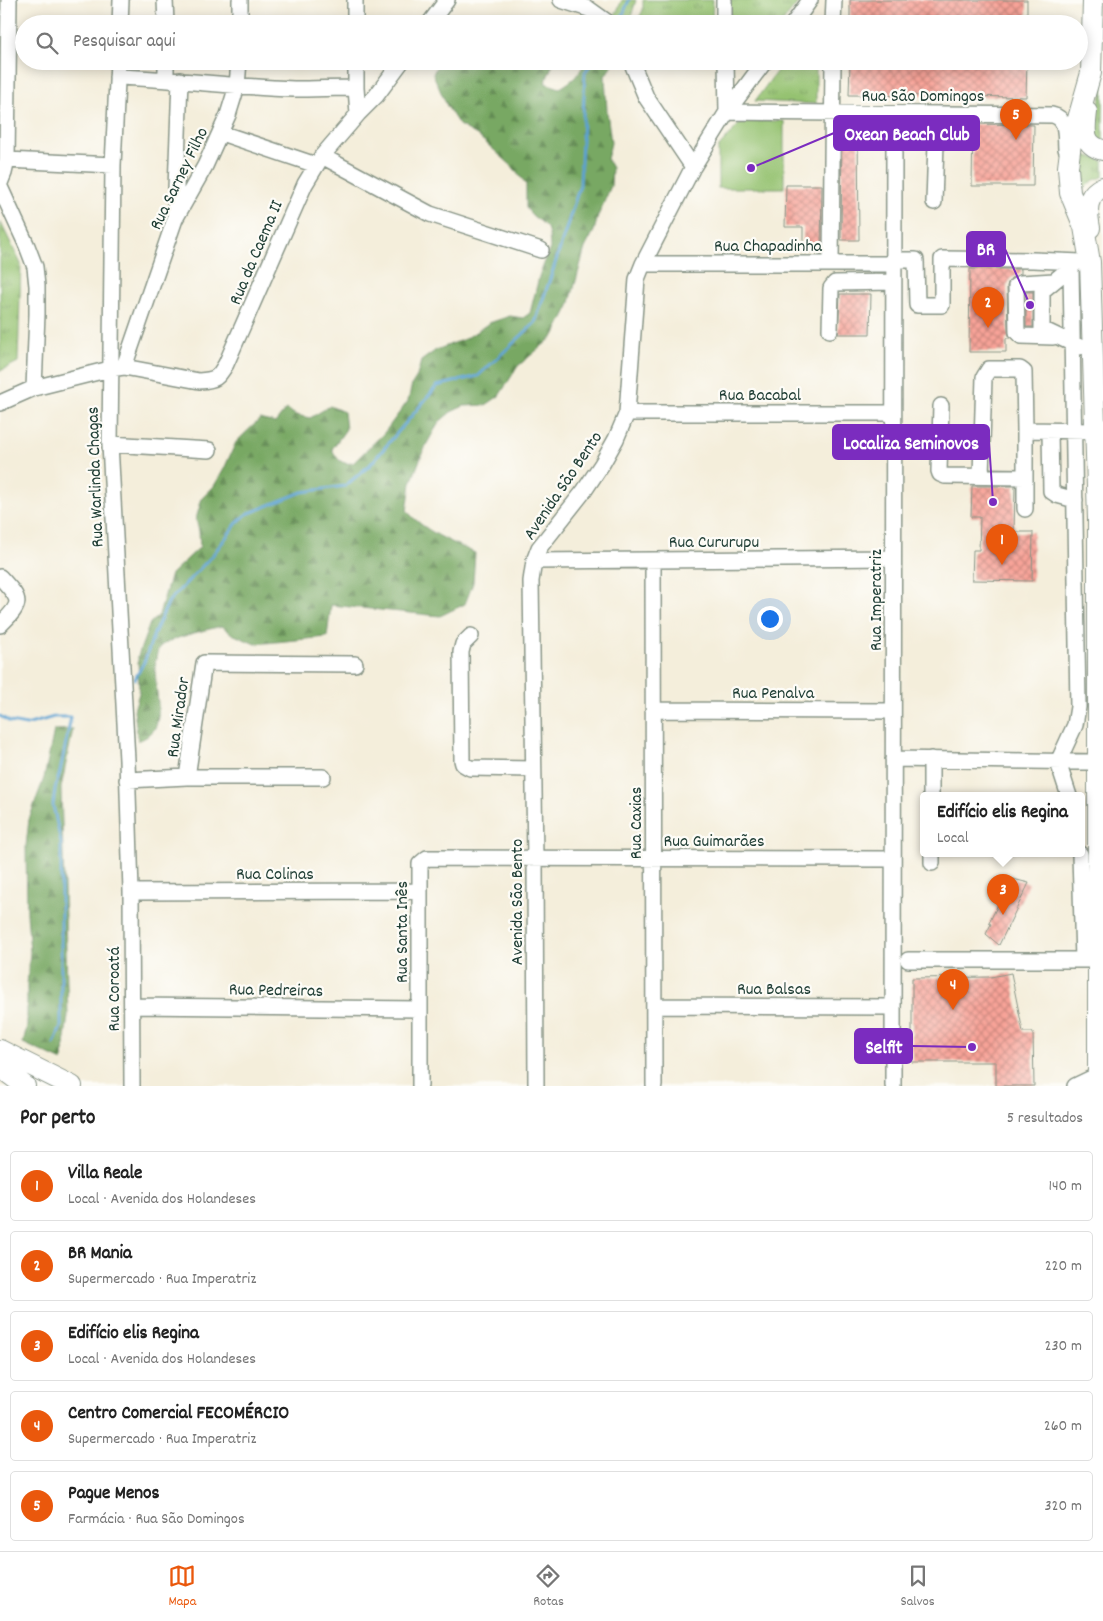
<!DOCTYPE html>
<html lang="pt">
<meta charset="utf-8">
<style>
:root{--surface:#fff;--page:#f2f2f2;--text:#222;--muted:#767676;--line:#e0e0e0;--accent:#ea580c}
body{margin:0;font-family:Dekko,sans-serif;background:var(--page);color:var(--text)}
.you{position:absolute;left:769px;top:618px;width:18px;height:18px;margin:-12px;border:4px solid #fff;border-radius:50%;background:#1a73e8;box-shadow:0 0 0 8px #1a73e833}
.badge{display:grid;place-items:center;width:32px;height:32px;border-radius:50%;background:var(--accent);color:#fff;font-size:16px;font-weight:700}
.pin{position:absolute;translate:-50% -41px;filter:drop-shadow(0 1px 2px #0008)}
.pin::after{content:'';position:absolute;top:26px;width:18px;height:15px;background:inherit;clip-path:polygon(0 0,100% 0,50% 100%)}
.popup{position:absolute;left:920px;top:792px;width:165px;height:65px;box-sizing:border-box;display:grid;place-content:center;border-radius:5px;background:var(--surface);filter:drop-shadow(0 1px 4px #0005);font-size:16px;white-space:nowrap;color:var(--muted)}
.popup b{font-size:19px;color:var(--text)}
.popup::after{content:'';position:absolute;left:50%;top:100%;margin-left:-10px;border:10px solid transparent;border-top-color:var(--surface)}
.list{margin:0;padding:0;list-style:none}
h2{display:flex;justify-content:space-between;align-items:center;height:65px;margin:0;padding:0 20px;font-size:21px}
h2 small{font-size:16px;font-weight:400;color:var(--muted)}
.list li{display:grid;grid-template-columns:32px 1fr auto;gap:15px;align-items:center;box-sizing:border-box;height:70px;margin:0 10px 10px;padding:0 10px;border:1px solid var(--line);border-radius:5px}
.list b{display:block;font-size:19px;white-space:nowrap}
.list p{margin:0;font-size:16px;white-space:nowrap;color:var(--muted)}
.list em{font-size:16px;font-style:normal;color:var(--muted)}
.icon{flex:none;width:28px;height:28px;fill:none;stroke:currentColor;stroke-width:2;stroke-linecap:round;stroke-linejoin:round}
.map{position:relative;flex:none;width:1103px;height:1086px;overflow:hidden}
.search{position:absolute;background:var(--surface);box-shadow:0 2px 12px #0003;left:15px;right:15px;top:15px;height:55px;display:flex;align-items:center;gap:12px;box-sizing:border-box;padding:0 18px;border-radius:28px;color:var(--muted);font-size:19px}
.sheet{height:465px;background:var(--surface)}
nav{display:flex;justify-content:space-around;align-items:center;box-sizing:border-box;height:70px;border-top:1px solid var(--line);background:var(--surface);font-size:14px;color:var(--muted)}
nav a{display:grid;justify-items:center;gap:2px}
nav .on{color:var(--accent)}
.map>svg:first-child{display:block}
.grass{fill:url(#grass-tufts);stroke:#5a8052}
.forest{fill:url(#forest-firs);stroke:#4c724c}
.pitch{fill:#95c271;stroke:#5a8052}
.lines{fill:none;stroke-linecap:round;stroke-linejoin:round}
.stream{stroke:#5ba2d1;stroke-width:3}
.building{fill:url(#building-cross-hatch)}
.minor-casing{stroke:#8a9688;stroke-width:18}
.major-casing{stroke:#8a9688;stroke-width:22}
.minor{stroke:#fff;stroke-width:15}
.major{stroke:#fff;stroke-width:20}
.labels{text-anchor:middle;stroke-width:4.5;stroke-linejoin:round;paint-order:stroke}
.street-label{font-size:18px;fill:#1f3d34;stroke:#fdfcf7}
.leader{fill:none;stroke:#7b2cbf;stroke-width:2}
.callout-dot{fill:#7b2cbf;stroke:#fdfcf7;stroke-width:2}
.callout{fill:#7b2cbf;stroke:#7b2cbf;stroke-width:2}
.callout-label{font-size:19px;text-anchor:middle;font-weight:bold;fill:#fff}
</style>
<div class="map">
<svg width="1103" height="1086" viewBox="0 0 1103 1086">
<defs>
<pattern id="grass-tufts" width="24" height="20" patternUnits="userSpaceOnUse" patternTransform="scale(1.25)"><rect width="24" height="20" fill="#95c271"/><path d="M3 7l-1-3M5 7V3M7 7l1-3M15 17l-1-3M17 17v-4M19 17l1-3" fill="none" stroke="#799f5e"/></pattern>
<pattern id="forest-firs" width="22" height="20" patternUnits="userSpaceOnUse" patternTransform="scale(1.25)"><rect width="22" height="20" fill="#78a863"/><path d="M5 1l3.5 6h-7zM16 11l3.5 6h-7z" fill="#628a52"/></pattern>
<pattern id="building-cross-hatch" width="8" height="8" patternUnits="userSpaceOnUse" patternTransform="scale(1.25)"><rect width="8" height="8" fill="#f8a398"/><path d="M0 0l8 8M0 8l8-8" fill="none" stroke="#c8867d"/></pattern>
</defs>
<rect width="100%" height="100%" fill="#fdfcf7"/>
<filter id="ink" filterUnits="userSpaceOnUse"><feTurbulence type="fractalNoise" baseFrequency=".02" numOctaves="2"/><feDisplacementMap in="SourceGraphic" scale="10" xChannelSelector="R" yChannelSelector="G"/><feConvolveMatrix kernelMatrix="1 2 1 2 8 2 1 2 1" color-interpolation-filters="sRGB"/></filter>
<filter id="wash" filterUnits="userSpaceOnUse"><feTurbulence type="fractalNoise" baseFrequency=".0096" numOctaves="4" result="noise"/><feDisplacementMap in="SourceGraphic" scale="20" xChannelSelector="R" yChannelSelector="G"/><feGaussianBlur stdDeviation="1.12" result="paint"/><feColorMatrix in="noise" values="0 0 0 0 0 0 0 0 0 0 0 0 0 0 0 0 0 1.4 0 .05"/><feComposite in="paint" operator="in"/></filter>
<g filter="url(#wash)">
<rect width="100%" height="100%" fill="#f4eedb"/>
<path class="grass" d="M622 0H636L629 24H618L614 18Z
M643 0H713L712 24H636L643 10Z
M729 0H800L781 24H731Z
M784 61H816V104L755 101Z
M1103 80V141L1098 139 1093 124 1101 96Z
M1083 154 1103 161V177L1094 180 1083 189H1080Z
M0 221 21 264 18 362 0 371Z"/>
<path class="forest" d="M446 61H554L545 83 560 88C574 80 578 75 586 61H615L605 76 607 111 611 143 607 159 612 168 611 186 598 216 594 231 585 248 569 306 554 336 518 366 499 396 486 405 464 406 451 412 439 422 424 449 411 483 407 511C425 532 450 541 475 553L473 583 465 604 440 616 331 605 327 637 255 644 232 634 222 626C210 629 166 639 160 647 146 668 169 718 151 733 148 737 142 739 138 741L134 710 139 693 138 656 150 623 159 615 171 574 200 547 199 531 196 519 202 498 214 486 224 469 236 442 260 419 275 423 286 409 296 415 310 418 330 406 344 412 346 429 332 449C337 459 341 465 353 463L384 433 408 401 412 384 417 376 421 361 436 350 467 338 489 323 510 316 523 318 530 313 539 277 550 248 549 234 547 228 540 221 533 216 526 208V184L512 166 477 135 459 125 447 106 433 74 436 67Z
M73 729 61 788 68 1016 62 1061 23 1043 27 1026V985L30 952 27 913 26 846 29 819 44 778 54 730Z"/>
<path class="pitch" d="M742 121H784V188H718V148Z"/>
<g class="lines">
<path class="stream" d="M619 24 629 0
M135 679 145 660 155 631 169 601 211 557 237 523 247 514 302 492 345 486 370 465 437 386 478 376 535 323 554 267 580 185 585 72 593 61
M0 716 10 722 26 725 54 717H71L60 772 55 789 53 805 61 843V1027L54 1044"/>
</g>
<g id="blocks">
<path class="building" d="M850 0H1027V24H850Z
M850 61H1027L1026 97 849 95Z
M973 124 1034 125 1033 186H972Z
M842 129H858L859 240H841Z
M786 185H822L821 249H803V227H785Z
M970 269H1021V274L1011 278 1007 286 1008 332 1010 338H1006V352H969Z
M1026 292H1033V327H1026Z
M840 294H871L870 334H838Z
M972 486H1015L1014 532H1033L1032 581 972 580 973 550H979L980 517H971Z
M1013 879 1029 883 999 945 986 934 991 924 989 923 1007 886 1009 887Z
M1011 973 1023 1032H1033L1034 1086H996V1062H912V978L991 977Z"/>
</g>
</g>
<g filter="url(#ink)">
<use href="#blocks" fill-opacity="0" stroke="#8a9688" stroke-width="1"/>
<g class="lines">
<defs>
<path id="minor" d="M165 0 166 24
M355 0V24
M561 0 589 9 610 24
M724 0V24
M120 24 121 0
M240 24V0
M429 24 447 0
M793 24 810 0
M833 24 834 0
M118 61 113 165 110 444 127 760 131 892 132 1086
M166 61V79
M356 61V88L358 114
M631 61 646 97 693 167
M726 61 727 112
M117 77C176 79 235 87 294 89 315 89 335 88 356 88
M727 112 1052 115C1068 118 1065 136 1066 149
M221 133 316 165
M322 156 430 214 541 250
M7 160 113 165
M0 183 4 173 7 160 9 0
M0 187 27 246 35 267 37 286V314L34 388
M934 202 937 114
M175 216 180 80
M893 260H916L917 305H942V259L1033 260 1081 262
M1076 263 1042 291V329L1080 347
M643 264H893
M831 264 833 61
M830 330 831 288 835 283 893 282
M1053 337 1021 336 1017 332 1016 286 1021 283 1054 281
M124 367 175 219 205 166 228 115 237 86 239 61
M0 403 34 388 110 369 124 367 199 381C216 380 218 378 226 364L305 184 322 156 358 114 376 96 402 61
M941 406 939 471 940 474 945 476 1025 477V430L1095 431
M627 413H893
M1050 431 1051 491 1057 495 1075 500
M110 444 209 450
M981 476 984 377 989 369H1020L1024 372 1025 430
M1025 477V509
M653 560 654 1086
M534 561 893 558
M0 577C21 600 24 602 0 625
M471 636 463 644 461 652 462 760 463 764 470 768 533 769
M653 710 893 711
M893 759 1098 762
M931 759V796
M187 777 204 663 355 664
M127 780 187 777H323
M1069 796 1058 762 1075 725 1078 707 1071 268
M932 854V863
M1080 854 1083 960
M131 892 420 891
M908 960H1098
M132 1006 420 1009
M654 1006 893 1007
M420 1086V864L427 858 893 859
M536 1086 535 859 531 581 534 561 539 548 584 491 602 464 616 439 627 413 637 279 643 264 693 167 727 112 765 61
M893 1086 894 114
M1075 1086 1098 1075"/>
<path id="major" d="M1093 0 1091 73 1071 143 1068 167 1070 193 1084 227 1090 262 1098 519V1086
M1087 112C1085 129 1082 145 1103 150
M1090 228C1087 212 1085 195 1103 187
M0 1050 72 1086
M0 1067 25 1086"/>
</defs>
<use href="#minor" class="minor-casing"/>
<use href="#major" class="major-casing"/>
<use href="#minor" class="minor"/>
<use href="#major" class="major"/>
</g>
</g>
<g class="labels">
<g class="street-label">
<text x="923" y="101">Rua São Domingos</text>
<text transform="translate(178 178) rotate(-64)" y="6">Rua Sarney Filho</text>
<text x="768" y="251">Rua Chapadinha</text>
<text transform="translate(255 252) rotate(-67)" y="6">Rua da Caema II</text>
<text x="760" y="400">Rua Bacabal</text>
<text transform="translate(94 477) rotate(-92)" y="6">Rua Warlinda Chagas</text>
<text transform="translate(562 485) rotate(-56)" y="6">Avenida São Bento</text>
<text x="714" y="547">Rua Cururupu</text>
<text transform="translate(875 600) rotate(-90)" y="6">Rua Imperatriz</text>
<text x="773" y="698">Rua Penalva</text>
<text transform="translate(177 717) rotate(-82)" y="6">Rua Mirador</text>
<text transform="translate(635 823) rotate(-90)" y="6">Rua Caxias</text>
<text x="714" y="846">Rua Guimarães</text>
<text x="275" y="879">Rua Colinas</text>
<text transform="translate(516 902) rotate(-90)" y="6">Avenida São Bento</text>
<text transform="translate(401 932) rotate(-90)" y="6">Rua Santa Inês</text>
<text x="774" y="994">Rua Balsas</text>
<text transform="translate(113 989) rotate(-90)" y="6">Rua Coroatá</text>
<text transform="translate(276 989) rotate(1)" y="6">Rua Pedreiras</text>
</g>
</g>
<path class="leader" d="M751 168L834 133M1030 305L1005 249M993 502L989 442M972 1047L912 1046"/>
<g class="callout-dot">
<circle cx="751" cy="168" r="5"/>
<circle cx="1030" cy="305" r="5"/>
<circle cx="993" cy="502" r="5"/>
<circle cx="972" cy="1047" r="5"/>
</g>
<g class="callout">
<rect x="834" y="116" width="145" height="34" rx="5"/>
<rect x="967" y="232" width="38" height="34" rx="5"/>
<rect x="833" y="425" width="156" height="34" rx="5"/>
<rect x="855" y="1029" width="57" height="34" rx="5"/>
</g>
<g class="callout-label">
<text x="907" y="140">Oxean Beach Club</text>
<text x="986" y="255">BR</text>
<text x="911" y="449">Localiza Seminovos</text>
<text x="884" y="1053">Selfit</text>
</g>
</svg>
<div class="you"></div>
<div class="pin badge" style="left:1002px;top:565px">1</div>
<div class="pin badge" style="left:988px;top:328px">2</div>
<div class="pin badge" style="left:1003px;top:915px">3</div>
<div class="popup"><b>Edifício elis Regina</b>Local</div>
<div class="pin badge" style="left:953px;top:1010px">4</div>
<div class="pin badge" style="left:1016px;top:140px">5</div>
<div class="search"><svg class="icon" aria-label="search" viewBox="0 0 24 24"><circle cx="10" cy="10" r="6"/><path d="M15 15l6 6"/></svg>Pesquisar aqui</div>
</div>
<section class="sheet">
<h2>Por perto<small>5 resultados</small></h2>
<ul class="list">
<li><span class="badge">1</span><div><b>Villa Reale</b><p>Local · Avenida dos Holandeses</p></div><em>140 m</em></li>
<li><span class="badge">2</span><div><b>BR Mania</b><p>Supermercado · Rua Imperatriz</p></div><em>220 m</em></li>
<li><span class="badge">3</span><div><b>Edifício elis Regina</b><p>Local · Avenida dos Holandeses</p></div><em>230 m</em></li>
<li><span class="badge">4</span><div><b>Centro Comercial FECOMÉRCIO</b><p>Supermercado · Rua Imperatriz</p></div><em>260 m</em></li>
<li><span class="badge">5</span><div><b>Pague Menos</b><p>Farmácia · Rua São Domingos</p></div><em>320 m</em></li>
</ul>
</section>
<nav>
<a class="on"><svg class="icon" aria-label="map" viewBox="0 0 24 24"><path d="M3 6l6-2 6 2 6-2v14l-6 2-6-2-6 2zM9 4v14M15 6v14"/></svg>Mapa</a>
<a><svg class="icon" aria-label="directions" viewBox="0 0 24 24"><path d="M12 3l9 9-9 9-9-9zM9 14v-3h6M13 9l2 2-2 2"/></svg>Rotas</a>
<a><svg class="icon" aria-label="saved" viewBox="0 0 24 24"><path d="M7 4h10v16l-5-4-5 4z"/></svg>Salvos</a>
</nav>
